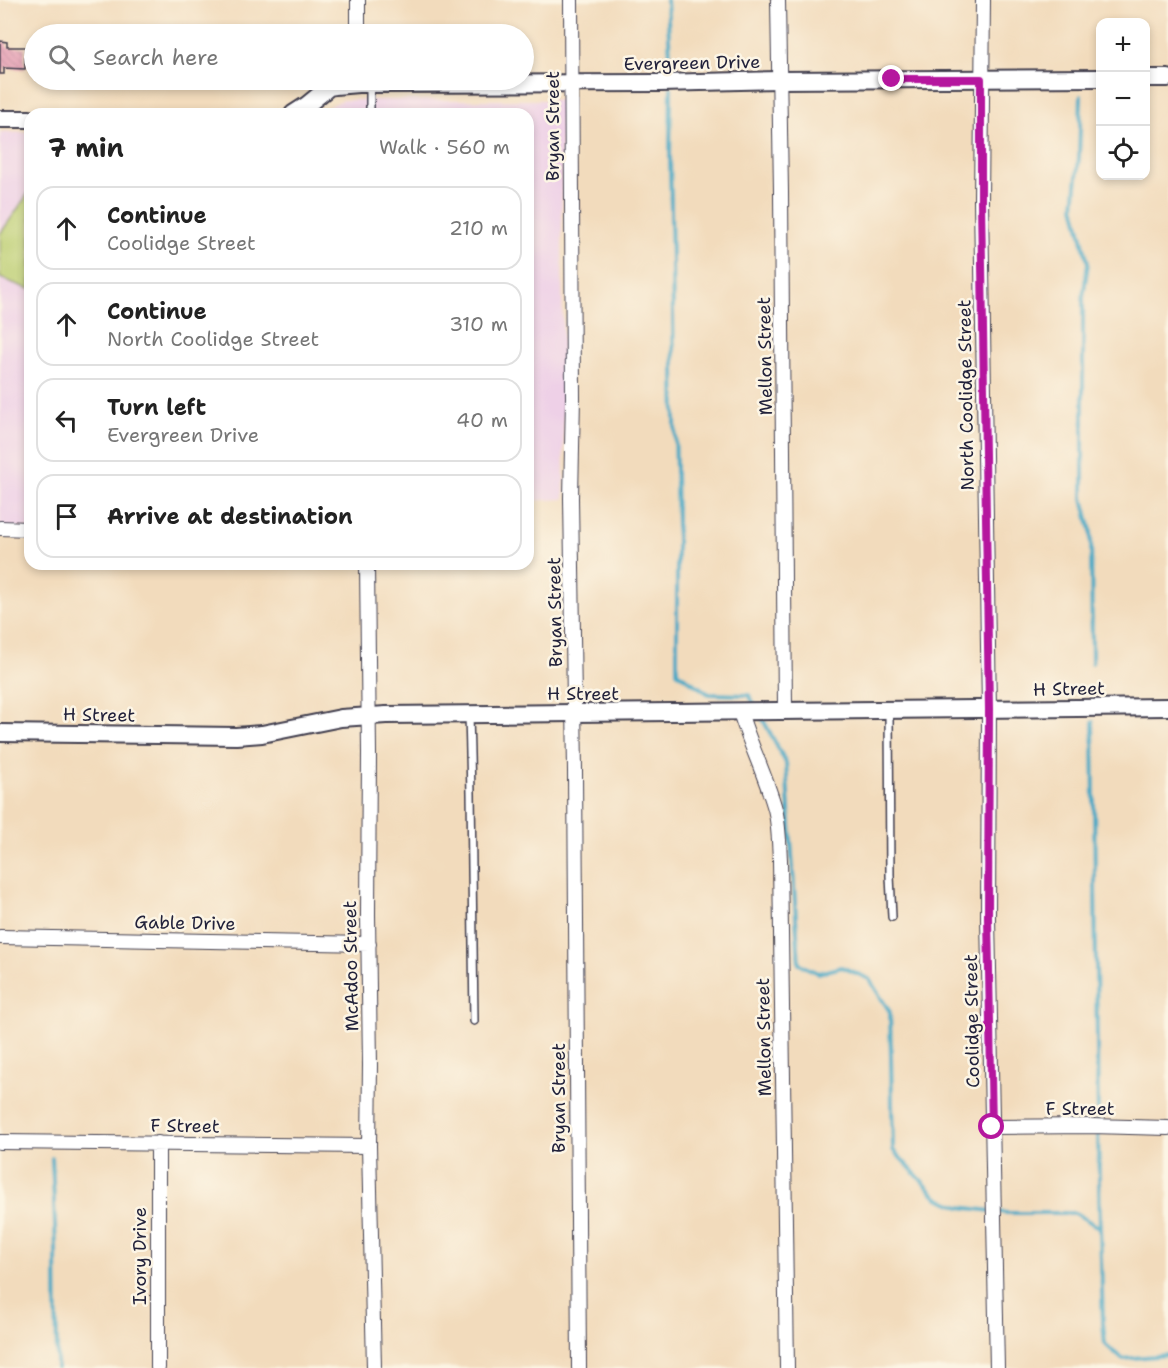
<!DOCTYPE html>
<meta charset="utf-8">
<style>
:root{--surface:#fff;--page:#f2f2f2;--text:#222;--muted:#767676;--line:#e0e0e0}
body{margin:0;font-family:"Shantell Sans",sans-serif;background:var(--page);color:var(--text)}
.controls{position:absolute;right:18px;top:18px;display:grid;overflow:hidden;border-radius:12px;box-shadow:0 3px 9px #0003}
.controls button{width:54px;height:54px;display:grid;place-items:center;padding:0;border:0;border-bottom:2px solid var(--line);background:var(--surface);color:var(--text);font:30px sans-serif}
.stop{position:absolute;width:18px;height:18px;margin:-14px;border:4px solid #b5179e;border-radius:50%;background:#fff}
.stop.end{background:#b5179e;border-color:#fff;box-shadow:0 2px 6px #0008}
.list{margin:0;padding:0;list-style:none}
h2{display:flex;justify-content:space-between;align-items:center;height:78px;margin:0;padding:0 24px;font-size:26px}
h2 small{font-size:20px;font-weight:400;color:var(--muted)}
.list li{display:grid;grid-template-columns:39px 1fr auto;gap:18px;align-items:center;box-sizing:border-box;height:84px;margin:0 12px 12px;padding:0 12px;border:2px solid var(--line);border-radius:18px}
.list b{display:block;font-size:22px;white-space:nowrap}
.list p{margin:0;font-size:20px;white-space:nowrap;color:var(--muted)}
.list em{font-size:20px;font-style:normal;color:var(--muted)}
.icon{flex:none;width:33px;height:33px;fill:none;stroke:currentColor;stroke-width:2;stroke-linecap:round;stroke-linejoin:round}
.map{position:relative;flex:none;width:1168px;height:1368px;overflow:hidden}
.search{position:absolute;background:var(--surface);box-shadow:0 3px 9px #0003;left:24px;top:24px;width:510px;height:66px;display:flex;align-items:center;gap:15px;box-sizing:border-box;padding:0 21px;border-radius:33px;color:var(--muted);font-size:22px}
.panel{position:absolute;background:var(--surface);box-shadow:0 3px 9px #0003;left:24px;top:108px;width:510px;height:462px;border-radius:18px}
.map>svg:first-child{display:block}
.built{fill:#eed0e7}
.pitch{fill:#bdcf73;stroke:#707857;stroke-width:1.5}
.lines{fill:none;stroke-linecap:round;stroke-linejoin:round}
.stream{stroke:#45a8c5;stroke-width:4}
.building{fill:url(#building-back-hatch)}
.service-casing{stroke:#413e4e;stroke-width:10}
.minor-casing{stroke:#413e4e;stroke-width:16}
.tertiary-casing{stroke:#413e4e;stroke-width:20}
.path{stroke:#413e4e;stroke-width:2;stroke-dasharray:4.5 4.5;stroke-linecap:butt}
.service{stroke:#fff;stroke-width:7}
.minor{stroke:#fff;stroke-width:14}
.tertiary{stroke:#fff;stroke-width:16}
.route{stroke:#b5179e;stroke-width:8}
.labels{text-anchor:middle;stroke-width:5;stroke-linejoin:round;paint-order:stroke}
.street-label{font-size:18px;fill:#22223b;stroke:#fcf5e5}
</style>
<div class="map">
<svg width="1168" height="1368" viewBox="0 0 1168 1368">
<defs>
<pattern id="building-back-hatch" width="6" height="6" patternUnits="userSpaceOnUse" patternTransform="scale(1.5)"><rect width="6" height="6" fill="#e494af"/><path d="M-1 5l2 2M0 0l6 6M5-1l2 2" fill="none" stroke="#b87890"/></pattern>
</defs>
<rect width="100%" height="100%" fill="#fcf5e5"/>
<filter id="ink" filterUnits="userSpaceOnUse"><feTurbulence type="fractalNoise" baseFrequency=".0167" numOctaves="2"/><feDisplacementMap in="SourceGraphic" scale="12" xChannelSelector="R" yChannelSelector="G"/><feConvolveMatrix kernelMatrix="1 2 1 2 8 2 1 2 1" color-interpolation-filters="sRGB"/></filter>
<filter id="wash" filterUnits="userSpaceOnUse"><feTurbulence type="fractalNoise" baseFrequency=".008" numOctaves="4" result="noise"/><feDisplacementMap in="SourceGraphic" scale="24" xChannelSelector="R" yChannelSelector="G"/><feGaussianBlur stdDeviation="1.35" result="paint"/><feColorMatrix in="noise" values="0 0 0 0 0 0 0 0 0 0 0 0 0 0 0 0 0 1.4 0 .05"/><feComposite in="paint" operator="in"/></filter>
<g filter="url(#wash)">
<rect width="100%" height="100%" fill="#f2dbbc"/>
<path class="built" d="M342 100H561L564 499 528 501V114H320L328 107Z
M0 132 30 133V528H0Z"/>
<path class="pitch" d="M30 191V289H29L0 278V234Z"/>
<g class="lines">
<path class="stream" d="M667 0 671 77
M671 88 670 157 677 525V672L709 694 749 695 756 707
M1081 96 1079 157 1074 206 1088 263 1083 297V498L1091 531 1092 663
M761 716 786 763 799 964 818 973 842 967 869 979 890 1012 893 1150 938 1198 960 1207 1007 1213H1075L1100 1228 1103 1323 1105 1344 1122 1359 1168 1355
M1093 722 1098 1123
M1098 1130 1100 1228
M52 1158 56 1248 57 1368"/>
</g>
<g id="blocks">
<path class="building" d="M0 41 7 42V47H25V69L4 68V74H0Z"/>
</g>
</g>
<g filter="url(#ink)">
<use href="#blocks" fill-opacity="0" stroke="#413e4e" stroke-width="1.5"/>
<g class="lines">
<defs>
<path id="service" d="M370 114V84
M889 711 890 876 892 917
M469 714 471 793 474 1021"/>
<path id="minor" d="M571 0 573 397 571 498 575 771 579 1368
M778 0 781 192 785 711
M983 0 981 201 989 709 988 918 997 1368
M358 34V0
M0 528 30 529
M367 564 369 753 368 915 370 1065 369 1146 374 1368
M740 712C750 745 766 776 775 809 779 825 779 843 780 860L787 1368
M0 937 369 944
M992 1127 1091 1126 1168 1128
M0 1142 369 1146
M158 1143V1368"/>
<path id="tertiary" d="M1146 78H1168
M293 114 307 105 329 87 335 86 358 84 660 83 779 80 1100 78
M0 119H30
M0 733 236 736 262 734 341 718 386 715 1168 707"/>
</defs>
<use href="#service" class="service-casing"/>
<use href="#minor" class="minor-casing"/>
<use href="#tertiary" class="tertiary-casing"/>
<path class="path" d="M225 567V564"/>
<use href="#service" class="service"/>
<use href="#minor" class="minor"/>
<use href="#tertiary" class="tertiary"/>
</g>
</g>
<g class="lines" filter="url(#ink)">
<path class="route" d="M892 79H981V201L989 709 988 918 992 1127"/>
</g>
<g class="labels">
<g class="street-label">
<text transform="translate(692 63) rotate(-1)" y="6">Evergreen Drive</text>
<text transform="translate(553 126) rotate(-90)" y="6">Bryan Street</text>
<text transform="translate(765 356) rotate(-91)" y="6">Mellon Street</text>
<text transform="translate(966 395) rotate(-91)" y="6">North Coolidge Street</text>
<text transform="translate(555 612) rotate(-91)" y="6">Bryan Street</text>
<text transform="translate(1069 689) rotate(-1)" y="6">H Street</text>
<text x="583" y="700">H Street</text>
<text transform="translate(99 715) rotate(1)" y="6">H Street</text>
<text transform="translate(185 923) rotate(1)" y="6">Gable Drive</text>
<text transform="translate(351 966) rotate(-91)" y="6">McAdoo Street</text>
<text transform="translate(972 1021) rotate(-91)" y="6">Coolidge Street</text>
<text transform="translate(764 1037) rotate(-91)" y="6">Mellon Street</text>
<text transform="translate(559 1098) rotate(-90)" y="6">Bryan Street</text>
<text x="1080" y="1115">F Street</text>
<text transform="translate(185 1126) rotate(1)" y="6">F Street</text>
<text transform="translate(140 1256) rotate(-90)" y="6">Ivory Drive</text>
</g>
</g>
</svg>
<div class="controls">
<button>+</button>
<button>−</button>
<button><svg class="icon" aria-label="locate" viewBox="0 0 24 24"><circle cx="12" cy="12" r="6"/><path d="M12 2v4M12 18v4M2 12h4M18 12h4"/></svg></button>
</div>
<div class="stop" style="left:992px;top:1127px"></div>
<div class="stop end" style="left:892px;top:79px"></div>
<div class="search"><svg class="icon" aria-label="search" viewBox="0 0 24 24"><circle cx="10" cy="10" r="6"/><path d="M15 15l6 6"/></svg>Search here</div>
<section class="panel">
<h2>7 min<small>Walk · 560 m</small></h2>
<ul class="list">
<li><svg class="icon" aria-label="ahead" viewBox="0 0 24 24"><path d="M12 20V5M6 11l6-6 6 6"/></svg><div><b>Continue</b><p>Coolidge Street</p></div><em>210 m</em></li>
<li><svg class="icon" aria-label="ahead" viewBox="0 0 24 24"><path d="M12 20V5M6 11l6-6 6 6"/></svg><div><b>Continue</b><p>North Coolidge Street</p></div><em>310 m</em></li>
<li><svg class="icon" aria-label="left" viewBox="0 0 24 24"><path d="M17 20v-9H6M10 6l-5 5 5 5"/></svg><div><b>Turn left</b><p>Evergreen Drive</p></div><em>40 m</em></li>
<li><svg class="icon" aria-label="arrive" viewBox="0 0 24 24"><path d="M6 21V4h12l-3 4 3 4H6"/></svg><div><b>Arrive at destination</b></div></li>
</ul>
</section>
</div>
